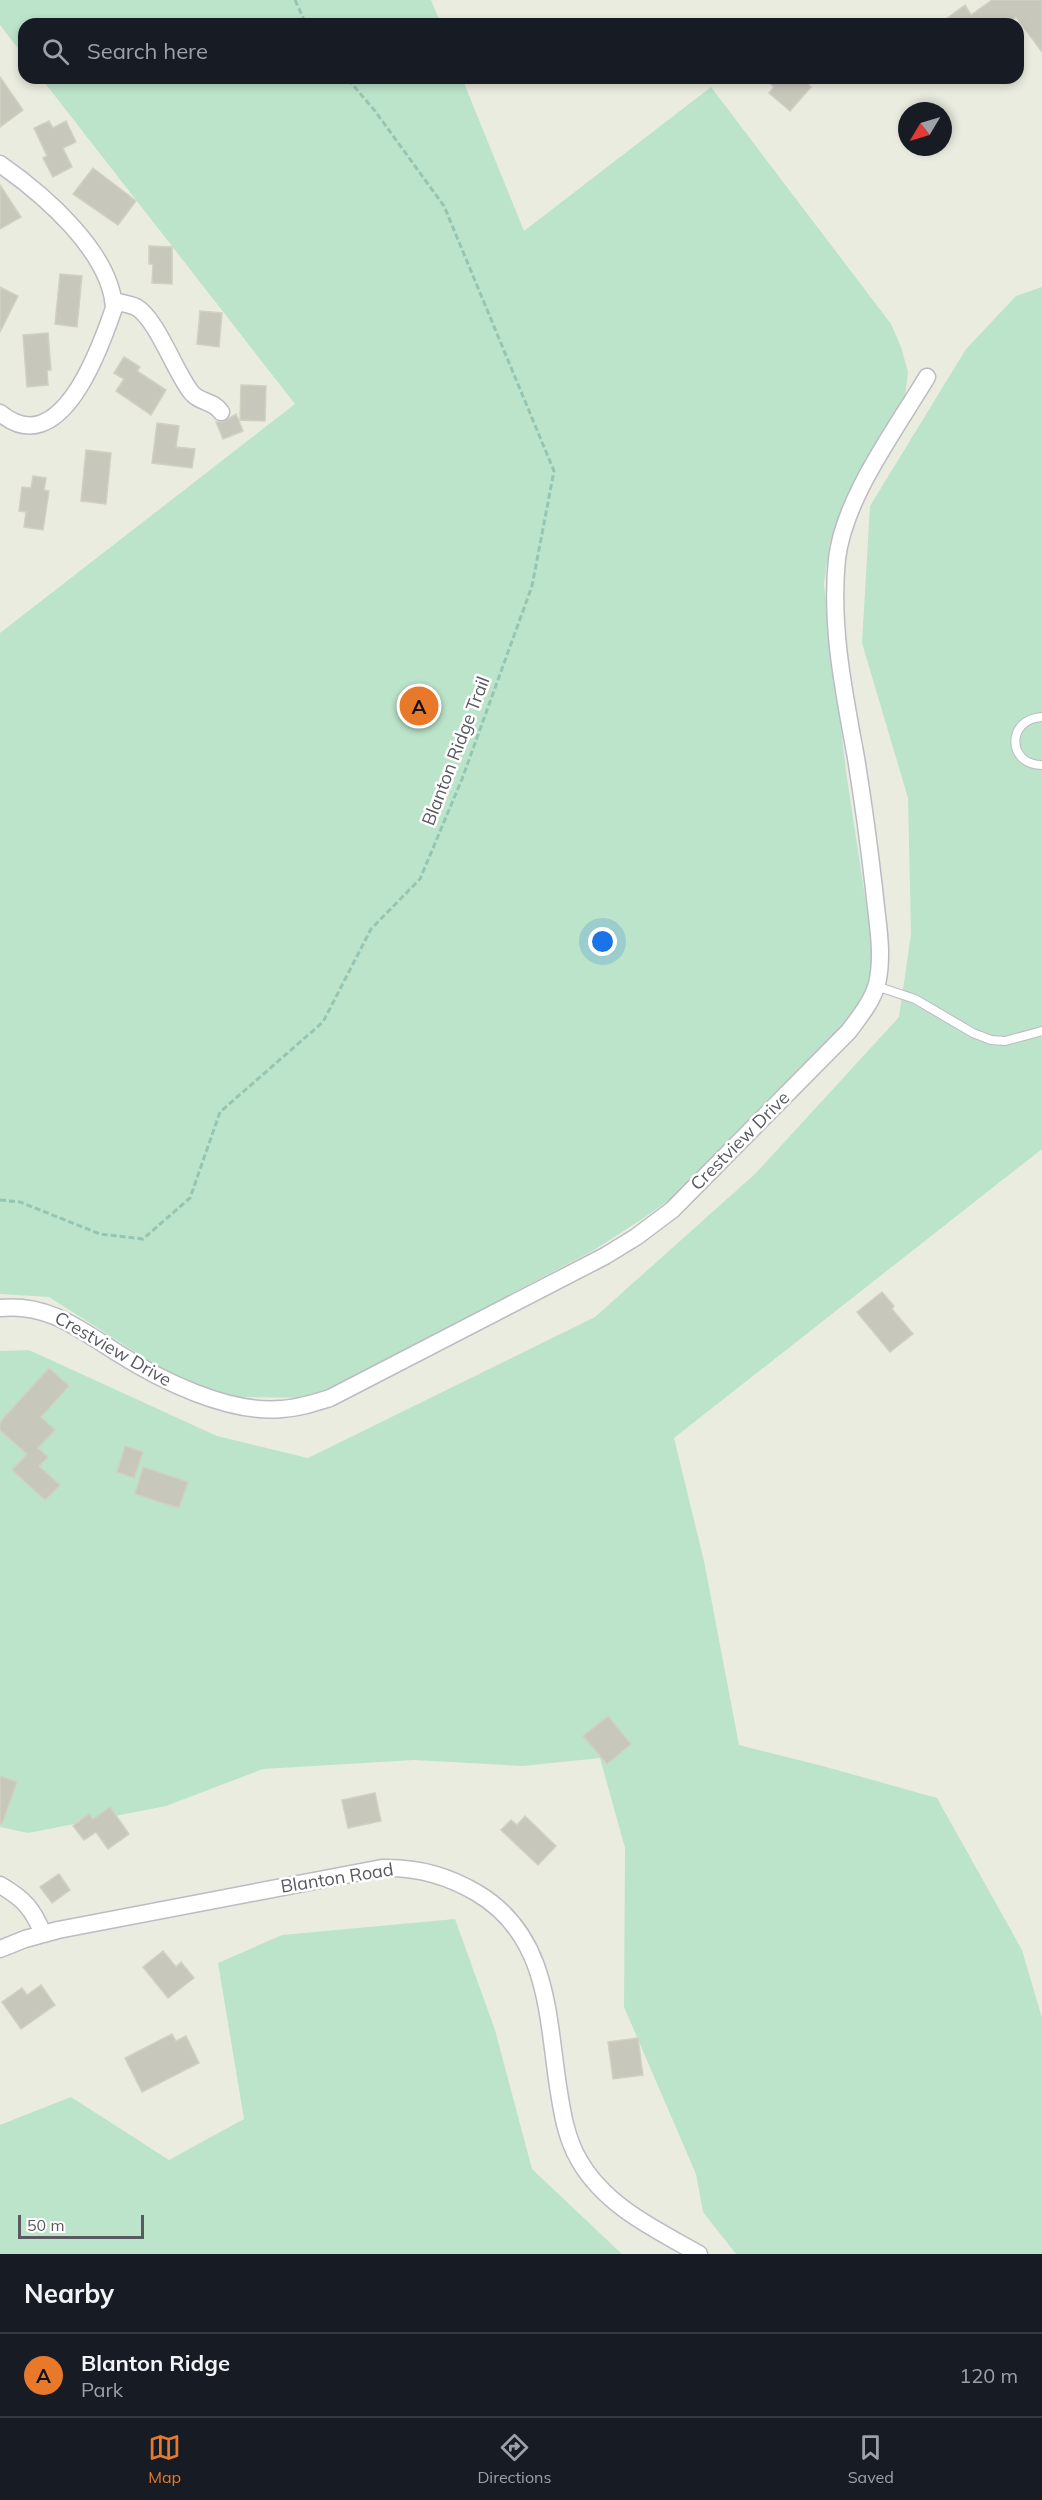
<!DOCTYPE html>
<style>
:root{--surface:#171b24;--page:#242831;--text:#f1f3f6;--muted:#9ea1a6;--line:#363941;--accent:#e8792a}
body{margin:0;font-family:Mulish,sans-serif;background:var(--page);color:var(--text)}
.compass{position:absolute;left:898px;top:102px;width:54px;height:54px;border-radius:50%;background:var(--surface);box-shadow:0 3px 9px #0003;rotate:232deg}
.scale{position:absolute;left:18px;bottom:15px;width:126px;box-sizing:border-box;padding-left:6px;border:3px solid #595a61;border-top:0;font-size:16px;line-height:21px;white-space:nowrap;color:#595a61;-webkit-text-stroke:4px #fff;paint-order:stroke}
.you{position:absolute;left:603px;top:942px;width:21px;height:21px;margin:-15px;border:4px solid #fff;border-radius:50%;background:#1a73e8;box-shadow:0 0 0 9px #1a73e833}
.badge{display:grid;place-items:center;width:39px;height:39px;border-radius:50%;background:var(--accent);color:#111;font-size:20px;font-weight:700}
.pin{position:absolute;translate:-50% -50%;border:3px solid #fff;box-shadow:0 2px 6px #0006}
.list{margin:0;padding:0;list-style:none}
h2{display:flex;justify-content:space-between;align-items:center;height:78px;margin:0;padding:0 24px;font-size:26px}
h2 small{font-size:20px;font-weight:400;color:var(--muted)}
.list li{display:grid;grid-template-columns:39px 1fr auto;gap:18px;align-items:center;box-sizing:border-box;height:84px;padding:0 24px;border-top:2px solid var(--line)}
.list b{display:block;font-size:22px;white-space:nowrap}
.list p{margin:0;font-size:20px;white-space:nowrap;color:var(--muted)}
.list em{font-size:20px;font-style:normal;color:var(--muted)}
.icon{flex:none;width:33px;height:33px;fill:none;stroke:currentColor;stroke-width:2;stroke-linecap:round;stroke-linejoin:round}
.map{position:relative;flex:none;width:1042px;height:2254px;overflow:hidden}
.search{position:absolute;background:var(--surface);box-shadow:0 3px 9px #0003;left:18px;right:18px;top:18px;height:66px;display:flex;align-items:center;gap:15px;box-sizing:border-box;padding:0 21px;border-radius:18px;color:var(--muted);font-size:22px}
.sheet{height:162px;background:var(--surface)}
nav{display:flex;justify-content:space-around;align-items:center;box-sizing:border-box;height:84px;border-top:2px solid var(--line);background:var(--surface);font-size:16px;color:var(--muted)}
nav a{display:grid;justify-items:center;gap:3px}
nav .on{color:var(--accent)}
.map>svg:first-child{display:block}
.green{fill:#bce4ca}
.building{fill:#c7c7bc;stroke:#d0d1bf;stroke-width:1.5}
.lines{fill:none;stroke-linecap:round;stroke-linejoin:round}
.lane-casing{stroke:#bbbbc2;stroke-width:10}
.street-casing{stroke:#bbbbc2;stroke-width:19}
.path{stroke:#95c5b3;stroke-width:3;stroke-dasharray:6 3;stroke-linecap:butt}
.lane{stroke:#fff;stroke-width:8}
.street{stroke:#fff;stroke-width:16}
.labels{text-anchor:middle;stroke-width:5;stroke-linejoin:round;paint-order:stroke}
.street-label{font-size:18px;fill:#595a61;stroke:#fff}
</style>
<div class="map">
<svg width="1042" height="2254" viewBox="0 0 1042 2254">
<rect width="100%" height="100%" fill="#ebece0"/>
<path class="green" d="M0 0H431L441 24H24V56L0 25Z
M41 78H462L524 231 711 87 891 324 901 347 908 372 905 397 855 480 830 542 824 584 846 771 870 930 873 966 869 988 856 1010 834 1036 676 1195 642 1219 594 1250 333 1388 305 1398 239 1397 211 1390 160 1368 49 1297 0 1294V633L295 404Z
M1042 287V1149L674 1438 704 1561 739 1745 819 1765 937 1798 1022 1950 1042 2018V2254H736L703 2212 696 2174 624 2007 625 1848 600 1758 523 1766 414 1760 263 1769 166 1806 28 1833 0 1827V1351L29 1350 217 1436 308 1458 595 1317 756 1173 899 1017 911 934 908 798 862 643 870 506 966 349 1016 296Z
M455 1919 495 2030 532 2169 622 2254H0V2125L71 2097 169 2160 244 2119 218 1963 282 1935Z"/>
<path class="building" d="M992 0H1042V52L1016 17 1007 24H939L965 5 971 15Z
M0 77 23 110 0 127Z
M764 78H813L808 84 811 87 790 111 769 93 774 87Z
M49 121 53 128 66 121 76 142 63 148 72 167 53 177 43 158 47 156 34 128Z
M93 168 136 201 118 225 73 194Z
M0 185 21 217 0 229Z
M149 246 172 247V284L152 283 153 264H149Z
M60 274 82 276 77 327 55 324Z
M0 287 18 296 0 332Z
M200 311 222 313 219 347 197 344Z
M48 333 51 370H47L48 385 27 387 23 335Z
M124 357 140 367 137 371 166 390 151 415 116 391 124 379 114 373Z
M241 385 266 386 265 421 240 420Z
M236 414 243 431 223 439 216 422H223Z
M157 423 179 426 176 447 195 449 192 468 152 463Z
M86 450 111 453 106 504 81 501Z
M33 476 46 478 44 490 49 491 43 530 24 527 26 512 19 511 22 487 31 488Z
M882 1292 894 1306 892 1309 913 1334 890 1352 857 1312Z
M49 1368 69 1386 41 1417 55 1430 38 1448 48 1457 39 1466 60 1485 45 1500 12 1470 27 1454 0 1430V1422Z
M125 1446 143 1452 134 1478 117 1472Z
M143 1467 188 1482 179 1508 135 1494Z
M608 1716 631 1744 607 1764 583 1736Z
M0 1776 17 1782 2 1824H0Z
M375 1793 381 1821 348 1828 342 1800Z
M110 1807 129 1834 108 1849 96 1832 84 1840 73 1826 89 1814 93 1819Z
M525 1816 556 1846 538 1865 501 1830 511 1820 517 1825Z
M59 1874 70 1890 52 1903 40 1887Z
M163 1951 176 1967 181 1962 194 1978 168 1998 143 1967Z
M41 1985 55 2005 21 2029 2 2002 22 1988 27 1995Z
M172 2034 176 2041 186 2036 199 2063 142 2092 125 2058Z
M638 2038 643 2075 613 2079 608 2042Z"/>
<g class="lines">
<defs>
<path id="lane" d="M1042 717C1006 719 1007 765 1042 765
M876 986 915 999 973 1033 991 1040 1005 1041 1042 1031"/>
<path id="street" d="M0 164C43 194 111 252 114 308 100 349 60 463 0 413
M113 301C121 303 129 304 136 307 157 319 175 372 191 392 199 403 213 400 221 412
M0 1308C47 1303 78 1328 116 1352 160 1380 228 1414 282 1409 299 1408 314 1403 330 1398L605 1256 636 1237 672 1210 849 1031C860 1016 872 1002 877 984 884 953 877 921 874 889 869 845 863 801 856 758 844 692 830 626 837 559 844 498 896 429 927 377
M0 1885C24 1899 33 1909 43 1934
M0 1949 25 1939 58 1930 382 1868C417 1867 447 1875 477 1893 548 1935 547 2013 558 2086 562 2112 566 2138 579 2160 605 2206 655 2229 699 2254"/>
</defs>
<use href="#lane" class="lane-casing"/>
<use href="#street" class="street-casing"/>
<path class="path" d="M295 0 306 24
M0 1200 20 1202 100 1234 143 1239 190 1198 220 1112 323 1022 371 929 420 879 462 779 532 586 554 471 444 206 375 111 347 78"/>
<use href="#lane" class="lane"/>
<use href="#street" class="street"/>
</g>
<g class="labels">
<g class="street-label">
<text transform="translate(456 751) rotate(-69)" y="6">Blanton Ridge Trail</text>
<text transform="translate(740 1141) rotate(-45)" y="6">Crestview Drive</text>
<text transform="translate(113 1349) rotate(30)" y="6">Crestview Drive</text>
<text transform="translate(337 1878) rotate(-9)" y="6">Blanton Road</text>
</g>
</g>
</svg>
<svg class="compass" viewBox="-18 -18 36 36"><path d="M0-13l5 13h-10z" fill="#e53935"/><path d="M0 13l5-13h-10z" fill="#9ea1a6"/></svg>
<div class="scale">50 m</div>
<div class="you"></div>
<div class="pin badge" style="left:419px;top:706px">A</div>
<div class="search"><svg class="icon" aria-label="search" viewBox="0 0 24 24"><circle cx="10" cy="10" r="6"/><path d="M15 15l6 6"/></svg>Search here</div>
</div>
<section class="sheet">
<h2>Nearby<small></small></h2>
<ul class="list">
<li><span class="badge">A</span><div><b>Blanton Ridge</b><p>Park</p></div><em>120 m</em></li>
</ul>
</section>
<nav>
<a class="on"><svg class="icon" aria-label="map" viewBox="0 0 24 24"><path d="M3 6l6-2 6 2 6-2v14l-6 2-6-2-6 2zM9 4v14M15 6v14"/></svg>Map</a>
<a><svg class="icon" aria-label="directions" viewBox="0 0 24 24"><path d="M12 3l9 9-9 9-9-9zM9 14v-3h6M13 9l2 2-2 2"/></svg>Directions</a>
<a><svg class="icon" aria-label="saved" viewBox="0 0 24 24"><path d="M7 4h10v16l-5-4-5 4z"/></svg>Saved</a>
</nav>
